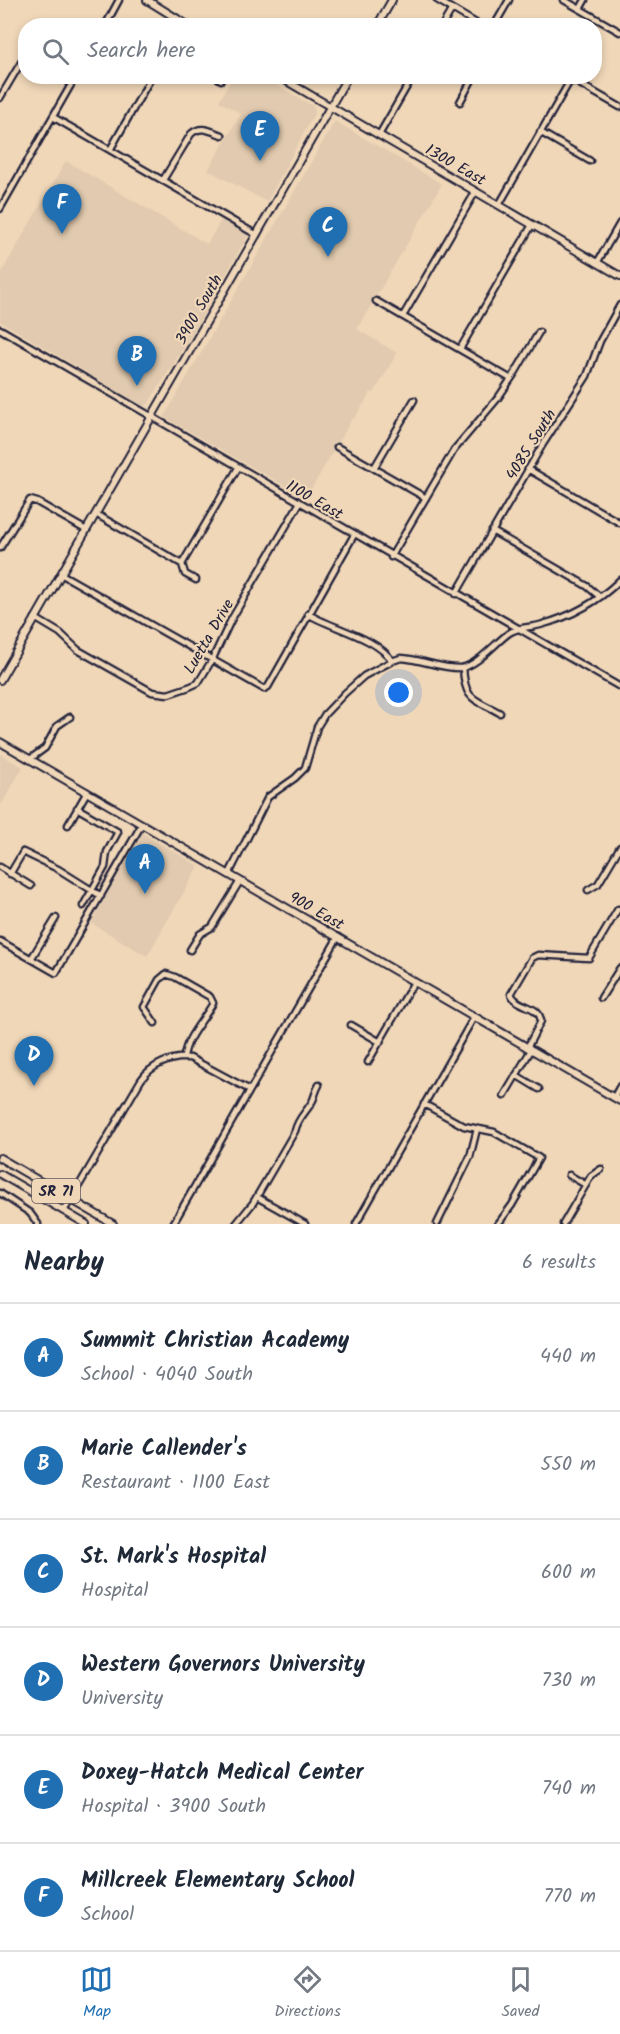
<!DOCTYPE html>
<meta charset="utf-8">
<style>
:root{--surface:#fff;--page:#f2f2f3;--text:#1f2937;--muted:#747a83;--line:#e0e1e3;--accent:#1f6fb2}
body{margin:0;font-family:Kalam,sans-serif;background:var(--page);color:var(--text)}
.you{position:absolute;left:399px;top:693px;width:21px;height:21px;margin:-15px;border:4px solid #fff;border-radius:50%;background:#1a73e8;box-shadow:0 0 0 9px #1a73e833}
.badge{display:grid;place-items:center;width:39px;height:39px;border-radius:50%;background:var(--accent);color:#fff;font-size:20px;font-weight:700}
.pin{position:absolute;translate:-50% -50px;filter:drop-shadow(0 2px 3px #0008)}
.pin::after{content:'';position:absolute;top:32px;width:21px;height:18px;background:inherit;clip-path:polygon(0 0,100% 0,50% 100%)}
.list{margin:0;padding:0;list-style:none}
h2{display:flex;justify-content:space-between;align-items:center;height:78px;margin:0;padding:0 24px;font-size:26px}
h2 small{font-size:20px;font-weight:400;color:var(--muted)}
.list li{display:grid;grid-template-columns:39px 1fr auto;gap:18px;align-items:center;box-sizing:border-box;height:108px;padding:0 24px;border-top:2px solid var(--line)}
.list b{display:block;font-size:22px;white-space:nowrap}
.list p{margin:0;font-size:20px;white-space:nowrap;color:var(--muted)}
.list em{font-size:20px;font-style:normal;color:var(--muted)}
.icon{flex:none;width:33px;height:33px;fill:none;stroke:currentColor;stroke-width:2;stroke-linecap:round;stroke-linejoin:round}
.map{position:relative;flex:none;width:620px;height:1224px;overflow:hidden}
.search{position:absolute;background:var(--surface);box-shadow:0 3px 9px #0003;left:18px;right:18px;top:18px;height:66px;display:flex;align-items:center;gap:15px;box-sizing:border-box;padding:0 21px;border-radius:24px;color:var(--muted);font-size:22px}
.sheet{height:726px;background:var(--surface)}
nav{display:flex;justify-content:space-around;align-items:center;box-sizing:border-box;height:84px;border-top:2px solid var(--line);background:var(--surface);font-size:16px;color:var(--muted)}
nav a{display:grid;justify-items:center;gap:3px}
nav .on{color:var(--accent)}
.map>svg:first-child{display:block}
.built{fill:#e1caaf}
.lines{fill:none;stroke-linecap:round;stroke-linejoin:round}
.minor-casing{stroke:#22223b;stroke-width:9}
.major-casing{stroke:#22223b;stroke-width:10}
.minor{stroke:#f0d7b8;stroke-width:4.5}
.major{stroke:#f0d7b8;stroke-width:6}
.labels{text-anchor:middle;stroke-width:4.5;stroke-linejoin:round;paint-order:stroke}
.shield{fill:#f0d7b8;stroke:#605860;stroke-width:1.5}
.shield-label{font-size:15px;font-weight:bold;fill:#22223b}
.street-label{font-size:16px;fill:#22223b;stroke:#f0d7b8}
</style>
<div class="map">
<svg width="620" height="1224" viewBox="0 0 620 1224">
<rect width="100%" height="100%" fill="#f0d7b8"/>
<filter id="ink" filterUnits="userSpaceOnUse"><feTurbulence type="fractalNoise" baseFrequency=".0167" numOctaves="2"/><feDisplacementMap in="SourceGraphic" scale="12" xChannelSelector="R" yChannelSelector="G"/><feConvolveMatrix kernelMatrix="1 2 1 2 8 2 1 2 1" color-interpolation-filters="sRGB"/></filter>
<g filter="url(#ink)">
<path class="built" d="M233 77H263L313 106 315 112 267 202 208 170 241 114 219 101Z
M335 121 442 184 357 329 397 353 374 393 371 392 354 419H352L306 498 164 417Z
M66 161 207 244 222 219 248 235 191 336 148 404 143 406 136 402 0 321V275Z
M0 754 23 767 0 807Z
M142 833 199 866 147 956 91 923Z"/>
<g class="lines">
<defs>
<path id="minor" d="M437 0 481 26
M564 0 620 32
M580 9 585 0
M33 23 35 26
M105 26 119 0
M442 26 452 9
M494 26 509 0
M215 76 221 80
M0 98 26 54
M460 102 474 76
M53 117 257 235
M540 132 590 161
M379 135 413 76
M110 150 152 76
M163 180 191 134C201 125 210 131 222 135
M499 205 571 79 620 107
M0 209 76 76
M597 263 620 223
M376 301 511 379
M403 316 476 191
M0 329C206 450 413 569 620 687
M460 349 532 225
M337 447 426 498
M374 468 414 400
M528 469 620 523
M96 514 182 564 185 574 196 580
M492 531 587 586 600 597
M0 548 30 500 37 502 86 530
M391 557 454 450 498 398 515 373 539 332
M182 564 238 468
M61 574 264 689 268 687 354 535
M456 594 543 444 587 376 600 341 620 305
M308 614C331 628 378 638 392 661
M35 618 60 633 78 650 152 692 168 694 189 687 198 683 212 660 231 620 299 504
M463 668C465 701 473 698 500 713
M30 759 45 748 57 726 70 717
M77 808 118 832 107 852 105 867 83 906
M68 825 87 792
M0 867 31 886
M10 874 23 852 58 869 101 896
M229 874 268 797 295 778 305 768 317 727 325 714 345 693 364 676 392 661 401 658C421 659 442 669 461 668 477 666 496 642 509 633 519 626 530 628 540 625 570 617 598 602 620 580
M588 890 598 884 620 847
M0 941 56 973 142 824
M190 950 200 934 212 927 240 881
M31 959 56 918
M601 998 620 968
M155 1023 144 1007 159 980 166 974 175 977 210 997 213 1003C204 1020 185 1038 184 1058
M351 1025 380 1042
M527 1048 541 1021C539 1004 517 1008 511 994L532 958 538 955 589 958 618 909
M368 1062 414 982
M516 1075 539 1089
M504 1096 531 1050
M614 1097 620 1086
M424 1104 464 1126 494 1132 539 1158 512 1205 498 1224
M569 1175 586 1185
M0 1193 30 1213 38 1224
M257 1197 305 1224
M64 1211 141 1080C151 1065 172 1056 190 1058L250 1090
M173 1224 338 937
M236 1224 253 1203 295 1131C298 1117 307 1112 313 1100 315 1095 316 1090 319 1085
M356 1224 474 1017
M437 1224 470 1157 477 1129
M563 1224 591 1176 601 1169"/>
<path id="major" d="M147 0 189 26
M377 26 392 0
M278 76 620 276
M0 680 348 76
M0 742 620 1101
M0 1158 113 1224
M0 1174 86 1224"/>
</defs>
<use href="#minor" class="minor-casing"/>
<use href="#major" class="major-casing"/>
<use href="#minor" class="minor"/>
<use href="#major" class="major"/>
</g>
</g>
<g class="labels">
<rect class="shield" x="32" y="1179" width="48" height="24" rx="4.5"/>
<g class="shield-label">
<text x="56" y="1196">SR 71</text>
</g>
<g class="street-label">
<text transform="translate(456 164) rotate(30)" y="6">1300 East</text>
<text transform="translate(198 309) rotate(-60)" y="6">3900 South</text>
<text transform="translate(530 444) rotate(-58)" y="6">4085 South</text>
<text transform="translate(315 499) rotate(30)" y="6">1100 East</text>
<text transform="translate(208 636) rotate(-60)" y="6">Luetta Drive</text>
<text transform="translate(317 910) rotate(30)" y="6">900 East</text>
</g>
</g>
</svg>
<div class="you"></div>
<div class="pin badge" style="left:145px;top:894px">A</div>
<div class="pin badge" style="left:137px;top:386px">B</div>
<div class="pin badge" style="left:328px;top:257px">C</div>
<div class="pin badge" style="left:34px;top:1086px">D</div>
<div class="pin badge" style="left:260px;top:161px">E</div>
<div class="pin badge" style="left:62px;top:234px">F</div>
<div class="search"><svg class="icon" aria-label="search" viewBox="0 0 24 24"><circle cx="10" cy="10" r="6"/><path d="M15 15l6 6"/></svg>Search here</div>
</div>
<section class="sheet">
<h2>Nearby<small>6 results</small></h2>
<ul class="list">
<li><span class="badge">A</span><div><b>Summit Christian Academy</b><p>School · 4040 South</p></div><em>440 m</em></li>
<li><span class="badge">B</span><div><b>Marie Callender's</b><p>Restaurant · 1100 East</p></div><em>550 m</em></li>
<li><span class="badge">C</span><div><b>St. Mark's Hospital</b><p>Hospital</p></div><em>600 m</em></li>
<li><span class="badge">D</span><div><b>Western Governors University</b><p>University</p></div><em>730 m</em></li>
<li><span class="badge">E</span><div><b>Doxey-Hatch Medical Center</b><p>Hospital · 3900 South</p></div><em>740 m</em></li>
<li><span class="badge">F</span><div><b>Millcreek Elementary School</b><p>School</p></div><em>770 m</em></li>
</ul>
</section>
<nav>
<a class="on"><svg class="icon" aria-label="map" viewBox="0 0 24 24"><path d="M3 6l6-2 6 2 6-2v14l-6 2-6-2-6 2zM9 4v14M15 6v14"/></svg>Map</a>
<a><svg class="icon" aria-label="directions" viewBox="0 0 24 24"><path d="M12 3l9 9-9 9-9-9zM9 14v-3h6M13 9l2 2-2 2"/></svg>Directions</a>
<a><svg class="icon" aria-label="saved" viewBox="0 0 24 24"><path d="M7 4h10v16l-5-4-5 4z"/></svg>Saved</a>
</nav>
